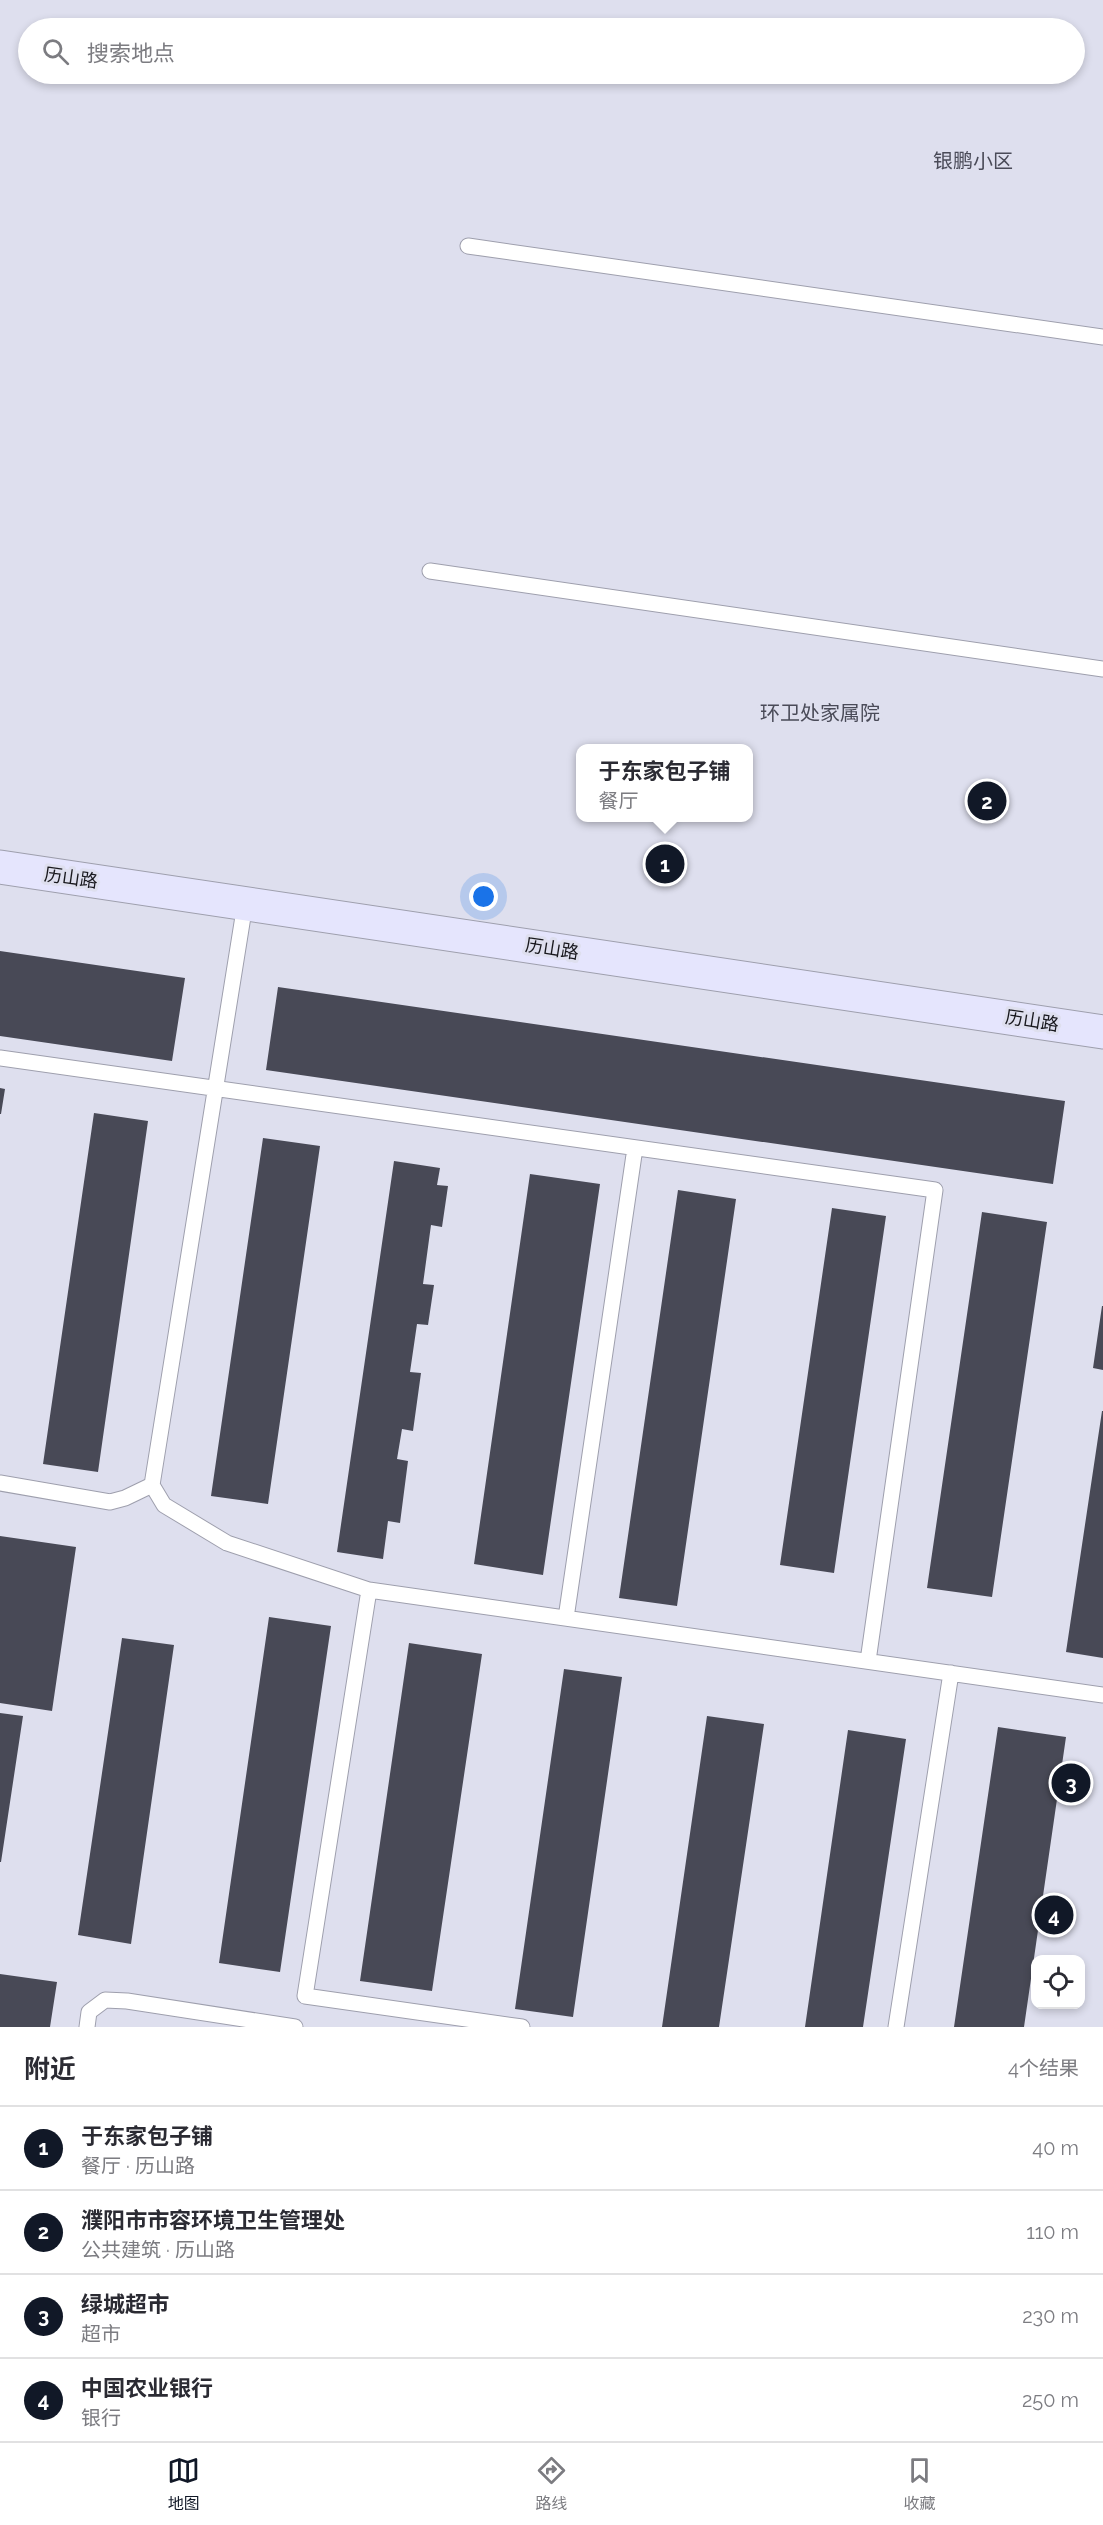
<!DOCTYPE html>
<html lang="zh">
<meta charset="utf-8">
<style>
:root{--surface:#fff;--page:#f7f7f7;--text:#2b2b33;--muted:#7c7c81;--line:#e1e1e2;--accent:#111827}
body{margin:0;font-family:Raleway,"Noto Sans SC",sans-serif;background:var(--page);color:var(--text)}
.controls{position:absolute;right:18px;bottom:18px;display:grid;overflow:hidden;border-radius:12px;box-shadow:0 3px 9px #0003}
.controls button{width:54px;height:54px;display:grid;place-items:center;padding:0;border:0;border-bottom:2px solid var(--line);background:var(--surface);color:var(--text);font:30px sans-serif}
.you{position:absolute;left:484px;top:897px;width:21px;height:21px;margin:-15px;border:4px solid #fff;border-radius:50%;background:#1a73e8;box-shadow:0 0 0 9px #1a73e833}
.badge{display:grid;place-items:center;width:39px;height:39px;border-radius:50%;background:var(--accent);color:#fff;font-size:20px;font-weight:700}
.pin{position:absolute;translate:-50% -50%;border:3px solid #fff;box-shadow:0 2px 6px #0006}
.popup{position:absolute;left:576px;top:744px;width:177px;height:78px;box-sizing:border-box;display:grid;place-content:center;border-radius:12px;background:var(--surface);filter:drop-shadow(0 2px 4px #0005);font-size:20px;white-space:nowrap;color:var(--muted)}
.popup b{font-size:22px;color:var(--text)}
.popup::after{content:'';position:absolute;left:50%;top:100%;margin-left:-12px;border:12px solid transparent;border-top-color:var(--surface)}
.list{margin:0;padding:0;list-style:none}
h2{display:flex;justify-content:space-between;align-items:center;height:78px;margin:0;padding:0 24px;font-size:26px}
h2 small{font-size:20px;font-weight:400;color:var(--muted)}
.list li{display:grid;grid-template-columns:39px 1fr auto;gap:18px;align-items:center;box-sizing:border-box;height:84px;padding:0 24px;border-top:2px solid var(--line)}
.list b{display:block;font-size:22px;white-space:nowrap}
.list p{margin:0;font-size:20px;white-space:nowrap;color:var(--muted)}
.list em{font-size:20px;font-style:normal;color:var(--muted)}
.icon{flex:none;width:33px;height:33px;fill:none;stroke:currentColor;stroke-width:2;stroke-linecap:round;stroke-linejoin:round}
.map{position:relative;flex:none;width:1103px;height:2027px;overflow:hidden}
.search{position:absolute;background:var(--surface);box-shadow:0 3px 9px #0003;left:18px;right:18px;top:18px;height:66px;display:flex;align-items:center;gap:15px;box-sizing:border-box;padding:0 21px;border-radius:33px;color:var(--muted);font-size:22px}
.sheet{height:414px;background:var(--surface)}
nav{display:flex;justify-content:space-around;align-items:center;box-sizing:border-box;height:84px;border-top:2px solid var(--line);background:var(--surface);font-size:16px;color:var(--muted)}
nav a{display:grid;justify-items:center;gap:3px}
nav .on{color:var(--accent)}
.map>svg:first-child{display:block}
.building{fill:#484956}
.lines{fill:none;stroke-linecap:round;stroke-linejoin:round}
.lane-casing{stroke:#9e9fad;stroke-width:17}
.secondary-casing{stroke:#9e9fad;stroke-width:35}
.lane{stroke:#fff;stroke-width:15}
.secondary{stroke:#e5e5fd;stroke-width:33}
.labels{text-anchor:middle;stroke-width:6;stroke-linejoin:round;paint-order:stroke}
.street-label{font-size:18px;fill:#18181d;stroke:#dedfee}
.neighbourhood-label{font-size:20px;fill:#4a4b58;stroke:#dedfee}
</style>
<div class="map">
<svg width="1103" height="2027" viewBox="0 0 1103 2027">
<rect width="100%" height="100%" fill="#dedfee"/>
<path class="building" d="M0 951 185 978 172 1061 0 1036Z
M278 987 1065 1101 1053 1184 266 1070Z
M0 1088 5 1089 1 1114H0Z
M94 1113 148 1121 98 1472 43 1464Z
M263 1138 320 1146 268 1504 211 1496Z
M394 1161 440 1168 437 1185 448 1186 442 1227 431 1225 423 1284 434 1285 428 1325 417 1324 410 1372 421 1373 413 1431 402 1429 397 1459 408 1461 400 1523 388 1521 383 1559 337 1552Z
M530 1174 600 1184 543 1575 474 1564Z
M678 1190 736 1199 677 1606 619 1598Z
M832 1208 886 1216 834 1573 780 1565Z
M982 1212 1047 1222 992 1597 927 1588Z
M1102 1306H1103V1370L1093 1368Z
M1102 1411H1103V1658L1066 1652Z
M0 1536 76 1547 52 1711 0 1703Z
M269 1617 331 1626 280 1972 219 1963Z
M122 1638 174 1645 131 1944 78 1935Z
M409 1643 482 1654 432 1991 360 1981Z
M564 1669 622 1677 573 2017 515 2009Z
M0 1713 23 1716 1 1862H0Z
M707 1716 764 1724 719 2027H662Z
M998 1727 1066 1737 1024 2027H954Z
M848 1730 906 1739 863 2027H805Z
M0 1974 57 1982 50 2027H0Z"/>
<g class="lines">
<defs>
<path id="lane" d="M468 246 1103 337
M430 571 1103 669
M245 904 152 1485 164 1505 227 1543 369 1590 1103 1695
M0 1058 935 1190 868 1661
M0 1483 110 1502 125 1498 152 1485
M369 1590 305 1996 522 2027
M566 1618 635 1148
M87 2027 89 2012 105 2000 127 2001 295 2027
M896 2027 951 1673"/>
<path id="secondary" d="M0 867 1103 1032"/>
</defs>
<use href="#lane" class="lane-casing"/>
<use href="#secondary" class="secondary-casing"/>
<use href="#lane" class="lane"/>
<use href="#secondary" class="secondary"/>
</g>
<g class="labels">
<g class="street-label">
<text transform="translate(71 878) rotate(8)" y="6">历山路</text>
<text transform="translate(552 949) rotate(9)" y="6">历山路</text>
<text transform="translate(1032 1021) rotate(9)" y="6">历山路</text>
</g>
<g class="neighbourhood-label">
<text x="973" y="168">银鹏小区</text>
<text x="820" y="720">环卫处家属院</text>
</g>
</g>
</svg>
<div class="controls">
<button><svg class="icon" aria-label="locate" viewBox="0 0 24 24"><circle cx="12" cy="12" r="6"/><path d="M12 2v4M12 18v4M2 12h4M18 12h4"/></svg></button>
</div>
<div class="you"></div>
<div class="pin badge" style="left:665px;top:864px">1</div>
<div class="popup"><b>于东家包子铺</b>餐厅</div>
<div class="pin badge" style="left:987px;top:801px">2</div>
<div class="pin badge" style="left:1071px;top:1783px">3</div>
<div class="pin badge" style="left:1054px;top:1915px">4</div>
<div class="search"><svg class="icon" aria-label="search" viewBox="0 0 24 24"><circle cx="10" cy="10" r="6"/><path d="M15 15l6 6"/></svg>搜索地点</div>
</div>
<section class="sheet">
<h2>附近<small>4个结果</small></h2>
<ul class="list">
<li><span class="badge">1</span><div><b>于东家包子铺</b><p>餐厅 · 历山路</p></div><em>40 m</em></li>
<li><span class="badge">2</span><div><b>濮阳市市容环境卫生管理处</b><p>公共建筑 · 历山路</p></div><em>110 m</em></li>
<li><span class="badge">3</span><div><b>绿城超市</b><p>超市</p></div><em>230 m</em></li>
<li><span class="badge">4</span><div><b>中国农业银行</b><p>银行</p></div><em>250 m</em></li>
</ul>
</section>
<nav>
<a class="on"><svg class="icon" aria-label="map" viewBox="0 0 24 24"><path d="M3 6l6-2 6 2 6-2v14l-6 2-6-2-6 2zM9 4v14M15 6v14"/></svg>地图</a>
<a><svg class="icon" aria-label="directions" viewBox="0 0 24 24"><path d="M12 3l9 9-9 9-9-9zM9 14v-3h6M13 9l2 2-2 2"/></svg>路线</a>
<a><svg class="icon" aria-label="saved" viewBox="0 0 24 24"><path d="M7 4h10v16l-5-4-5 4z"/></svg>收藏</a>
</nav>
